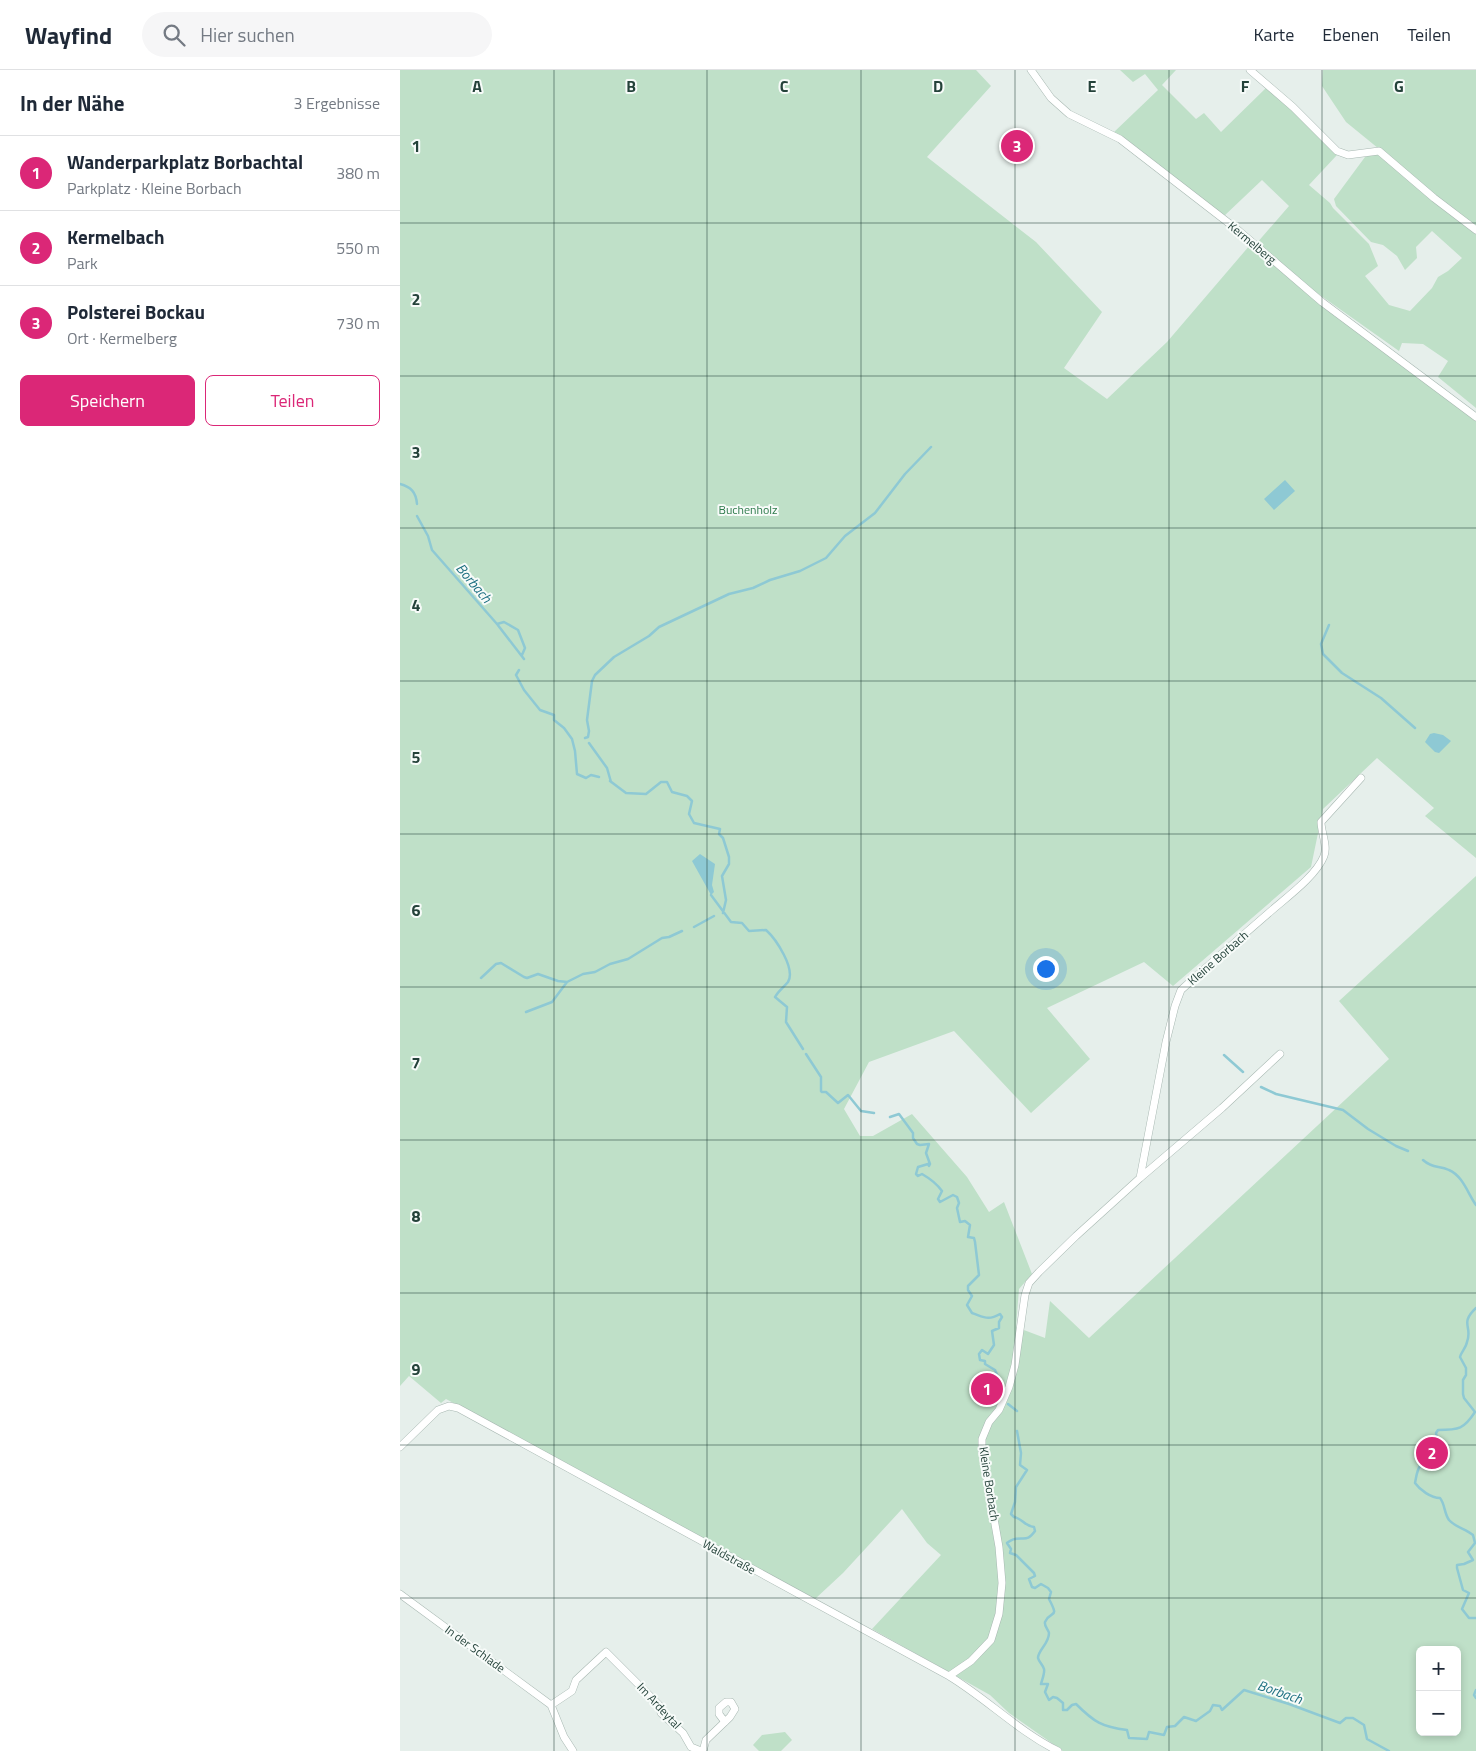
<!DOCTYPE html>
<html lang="de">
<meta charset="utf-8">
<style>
:root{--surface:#fff;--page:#f6f6f7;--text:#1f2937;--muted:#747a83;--line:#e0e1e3;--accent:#db2777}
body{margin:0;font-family:"Titillium Web",sans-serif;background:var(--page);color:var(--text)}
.controls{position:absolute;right:15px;bottom:15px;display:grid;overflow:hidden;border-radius:8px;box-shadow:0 2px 8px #0003}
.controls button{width:45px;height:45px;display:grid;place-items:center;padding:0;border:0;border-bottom:1px solid var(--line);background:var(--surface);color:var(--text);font:25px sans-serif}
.you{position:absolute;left:645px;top:898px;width:18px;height:18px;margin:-12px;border:4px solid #fff;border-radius:50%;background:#1a73e8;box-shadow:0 0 0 8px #1a73e833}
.badge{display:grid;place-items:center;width:32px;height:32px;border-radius:50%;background:var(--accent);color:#fff;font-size:16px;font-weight:700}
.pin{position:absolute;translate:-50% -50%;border:2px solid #fff;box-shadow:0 1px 5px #0006}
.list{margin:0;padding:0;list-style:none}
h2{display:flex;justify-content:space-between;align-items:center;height:65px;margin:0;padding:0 20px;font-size:21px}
h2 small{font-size:16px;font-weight:400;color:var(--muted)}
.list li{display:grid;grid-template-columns:32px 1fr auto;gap:15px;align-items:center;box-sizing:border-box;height:75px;padding:0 20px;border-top:1px solid var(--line)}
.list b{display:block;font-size:19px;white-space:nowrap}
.list p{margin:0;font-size:16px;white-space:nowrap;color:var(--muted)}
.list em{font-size:16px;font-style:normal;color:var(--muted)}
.actions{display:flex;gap:10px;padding:15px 20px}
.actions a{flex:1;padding:11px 0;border:1px solid var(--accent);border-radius:8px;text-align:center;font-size:18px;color:var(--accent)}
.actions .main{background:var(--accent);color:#fff}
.icon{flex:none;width:28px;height:28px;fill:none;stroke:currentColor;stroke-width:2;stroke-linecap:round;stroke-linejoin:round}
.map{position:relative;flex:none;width:1076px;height:1681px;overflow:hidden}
header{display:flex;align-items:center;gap:30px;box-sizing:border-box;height:70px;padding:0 25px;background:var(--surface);border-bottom:1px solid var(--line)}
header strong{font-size:24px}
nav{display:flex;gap:28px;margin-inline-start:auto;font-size:18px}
.search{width:350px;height:45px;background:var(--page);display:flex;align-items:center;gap:12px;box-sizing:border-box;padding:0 18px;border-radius:28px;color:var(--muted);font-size:19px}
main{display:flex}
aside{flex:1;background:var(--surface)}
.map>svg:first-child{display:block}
.green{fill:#bfe0c8;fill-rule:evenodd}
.water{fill:#8ec9d4}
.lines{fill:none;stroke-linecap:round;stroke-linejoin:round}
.stream{stroke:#8ec9d4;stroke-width:2.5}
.street-casing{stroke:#a8b8b2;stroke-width:8}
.street{stroke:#fff;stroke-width:7}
.grid{fill:none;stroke:#24423a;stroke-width:1;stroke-opacity:0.55}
.labels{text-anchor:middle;stroke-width:4;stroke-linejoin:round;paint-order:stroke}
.street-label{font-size:12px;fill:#24423a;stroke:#f7fbf9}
.park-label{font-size:12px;fill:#2d7a4b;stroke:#f7fbf9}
.water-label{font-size:14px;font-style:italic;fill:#1c6f80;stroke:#f7fbf9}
.grid-label{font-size:16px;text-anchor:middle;font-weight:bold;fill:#24423a;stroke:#f7fbf9;stroke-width:4;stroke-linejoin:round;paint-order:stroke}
</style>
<header>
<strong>Wayfind</strong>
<div class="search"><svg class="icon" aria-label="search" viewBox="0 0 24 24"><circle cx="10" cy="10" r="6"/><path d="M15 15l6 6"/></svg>Hier suchen</div>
<nav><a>Karte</a><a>Ebenen</a><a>Teilen</a></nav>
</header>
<main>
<aside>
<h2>In der Nähe<small>3 Ergebnisse</small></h2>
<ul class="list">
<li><span class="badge">1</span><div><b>Wanderparkplatz Borbachtal</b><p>Parkplatz · Kleine Borbach</p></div><em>380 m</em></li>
<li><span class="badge">2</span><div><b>Kermelbach</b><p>Park</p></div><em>550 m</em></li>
<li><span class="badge">3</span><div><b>Polsterei Bockau</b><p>Ort · Kermelberg</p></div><em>730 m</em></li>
</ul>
<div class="actions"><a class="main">Speichern</a><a>Teilen</a></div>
</aside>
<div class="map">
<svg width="1076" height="1681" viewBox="0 0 1076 1681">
<rect width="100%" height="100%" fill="#e6efeb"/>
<path class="green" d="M0 0H576L591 16 527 87 636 172 702 242 664 298 707 329 767 272 850 175 1076 350V788L1025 746 1034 738 977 688 923 739 911 797 773 916 744 892 647 938 690 989 631 1043 554 961 469 992 444 1039 460 1066H473L512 1044 567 1107 589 1142 604 1132 632 1204 619 1219 616 1257 645 1268 650 1231 689 1268 989 989 939 931 1076 806V1681H663L609 1643 590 1625 472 1559 541 1485 527 1473 502 1439 443 1503 415 1529 46 1329 41 1333 9 1306 0 1316ZM1020 1580H1057V1662H1020Z
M720 0H776L762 15 796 49 804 43 821 62 867 17 891 39 937 85 909 115 930 133 933 138 969 174 978 196 965 206 989 235 1010 241 1032 218 1038 207 1048 201 1062 188 1032 161 1016 177 1017 188 1005 200 997 186 983 175 971 172 936 136 934 129 965 87 973 84 978 85 1076 163V338L1038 307 1048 291 1023 274 1002 273 999 281 903 213 856 174 889 136 862 110 823 147 713 63 758 20 745 4 733 12Z
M923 0H1076V158L946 52 922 16Z
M385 1662 392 1670 381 1681H359L353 1675 362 1665Z"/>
<path class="water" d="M885 410 895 421 874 440 864 429Z
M1034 663 1043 665 1051 671 1039 683 1035 682 1025 672 1030 664Z
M300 784 315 794 312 815 314 822 311 825 292 791Z"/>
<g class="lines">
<path class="stream" d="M0 414C11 417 16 422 17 434
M17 446 28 466 32 480 97 554 124 589
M97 554 104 552 118 560 125 578 122 585
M929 555 921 574 923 584 942 603 981 628 1015 658
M119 600 116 605 124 620 140 640 154 645V650L164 658 172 669 175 681 177 704 186 708 191 705 199 707
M185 668 188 667 189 661 187 650 192 611 195 605 214 587 249 566 259 557 329 524 353 518 370 510 400 501 426 488 445 466 475 443 505 404 531 377
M189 673 207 698 211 712
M210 711 226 723 246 724 261 712H267L272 722 287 726 292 731 289 744 294 753 320 759 319 764 323 768 329 787V794L322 806 326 830 323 843
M311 825 331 852 342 853 349 861 366 860C376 869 396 899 388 912 384 917 379 920 375 927L387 937 386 952 403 979
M294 857 314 846
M81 908 96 894 101 893 124 907 127 908 138 904 158 911 167 912 183 904 195 902 210 894 228 889 262 868 269 867 282 861
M126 942 152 932 167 912
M406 984 421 1007V1021L422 1022H426L438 1033 448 1025 461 1041 474 1043
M824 985 843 1002
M861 1017 876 1024 943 1040 968 1059 996 1076 1008 1081
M490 1047 499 1044 513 1063V1068L517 1074 520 1075 529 1074 526 1083 530 1094 529 1096 528 1094 518 1097 516 1104 518 1106 522 1104C529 1108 537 1114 542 1121L538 1129 540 1132 553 1125 557 1127 559 1133 557 1138 560 1152 565 1151 570 1155 568 1167 574 1168 575 1172 579 1205 568 1216V1220L572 1226 567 1235 572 1243C584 1247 588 1251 600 1244L602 1247 599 1252V1258L592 1261 594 1275 588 1284 582 1280 579 1284 580 1290 585 1291V1294L595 1300 602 1317 599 1322 600 1326
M1023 1090C1033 1099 1039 1095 1049 1100 1063 1106 1068 1124 1076 1135
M1076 1238C1059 1254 1073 1256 1067 1272 1066 1278 1061 1282 1060 1287L1066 1298V1305L1063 1310V1324L1064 1328 1075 1342C1064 1359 1059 1360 1038 1360L1036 1363 1037 1369 1030 1381 1033 1387V1390C1017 1394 1018 1398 1015 1413 1020 1420 1031 1428 1040 1428 1045 1434 1044 1443 1049 1450 1055 1457 1066 1459 1073 1465L1075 1473 1068 1482 1073 1490 1064 1494 1057 1495V1498L1063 1520 1069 1523 1062 1539 1069 1548H1076
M608 1334 617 1341
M617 1361 621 1383 620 1395 627 1400 616 1417 615 1432 611 1444 614 1447C622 1448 624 1456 634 1457L635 1461C627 1472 625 1467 615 1469 613 1469 608 1472 607 1473L611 1479 610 1483 616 1485 634 1503 635 1506 629 1509 632 1517 635 1518 641 1514 648 1518 651 1522 649 1529C660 1550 651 1539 645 1552 644 1556 648 1559 649 1563 649 1574 638 1580 638 1588 639 1592 643 1595 644 1599 645 1603 642 1610 641 1614H648L645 1622 649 1630 653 1627 657 1628 663 1633V1640H667L672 1635 676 1634C694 1652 702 1657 727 1660L729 1668 747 1669 749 1662 764 1665 767 1657 775 1656 784 1647 796 1651 810 1641 813 1635 820 1636 822 1640 844 1620 889 1634 940 1653 946 1648H953L964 1655 967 1669 989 1681
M1076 1620 1074 1625 1076 1628"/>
<defs>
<path id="street" d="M631 0 651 28 669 44 720 69 839 161 922 232 1076 347
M850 0 893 37 937 81 948 85 979 81 1034 128 1076 160
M740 1108 822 1038 880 984
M0 1377 38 1340 49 1336 58 1338 549 1606C587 1629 618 1661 658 1681
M0 1524 151 1635 164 1667 173 1681
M549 1606 571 1591 591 1570 599 1544 602 1513 599 1477 582 1380V1369L589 1352 599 1340 609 1317 615 1295 625 1225 629 1213 639 1202 676 1166 740 1108 766 972 775 936 781 920C811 893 841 867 871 841 887 827 916 806 924 786 928 776 921 762 921 752L961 708
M151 1635 172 1621 176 1610 206 1582 259 1635 261 1643 283 1663 291 1677 301 1681
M303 1681 306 1670 330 1647 335 1639 331 1632H326L319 1638V1644L325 1652"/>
</defs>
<use href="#street" class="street-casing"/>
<use href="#street" class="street"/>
</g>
<path class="grid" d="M154 0V1681M307 0V1681M461 0V1681M615 0V1681M769 0V1681M922 0V1681M0 153H1076M0 306H1076M0 458H1076M0 611H1076M0 764H1076M0 917H1076M0 1070H1076M0 1223H1076M0 1375H1076M0 1528H1076"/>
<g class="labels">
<g class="street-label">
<text transform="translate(852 173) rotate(40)" y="4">Kermelberg</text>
<text transform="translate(818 888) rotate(-41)" y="4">Kleine Borbach</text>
<text transform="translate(589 1414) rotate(81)" y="4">Kleine Borbach</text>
<text transform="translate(329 1487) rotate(29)" y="4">Waldstraße</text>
<text transform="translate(75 1579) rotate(36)" y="4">In der Schlade</text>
<text transform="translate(259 1636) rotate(47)" y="4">Im Ardeytal</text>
</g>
<g class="park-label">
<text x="348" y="444">Buchenholz</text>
</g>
<g class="water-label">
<text transform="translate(74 513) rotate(50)" y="5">Borbach</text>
<text transform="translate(880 1622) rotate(19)" y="5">Borbach</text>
</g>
</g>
<g class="grid-label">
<text x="77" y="22">A</text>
<text x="231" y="22">B</text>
<text x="384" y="22">C</text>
<text x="538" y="22">D</text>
<text x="692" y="22">E</text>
<text x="845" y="22">F</text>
<text x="999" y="22">G</text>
<text x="16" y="82">1</text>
<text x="16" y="235">2</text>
<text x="16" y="388">3</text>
<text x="16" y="541">4</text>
<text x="16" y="693">5</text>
<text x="16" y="846">6</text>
<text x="16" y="999">7</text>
<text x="16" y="1152">8</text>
<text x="16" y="1305">9</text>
</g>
</svg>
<div class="controls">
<button>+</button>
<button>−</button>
</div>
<div class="you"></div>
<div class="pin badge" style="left:587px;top:1319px">1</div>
<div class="pin badge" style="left:1032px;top:1383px">2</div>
<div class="pin badge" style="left:617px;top:76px">3</div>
</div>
</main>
